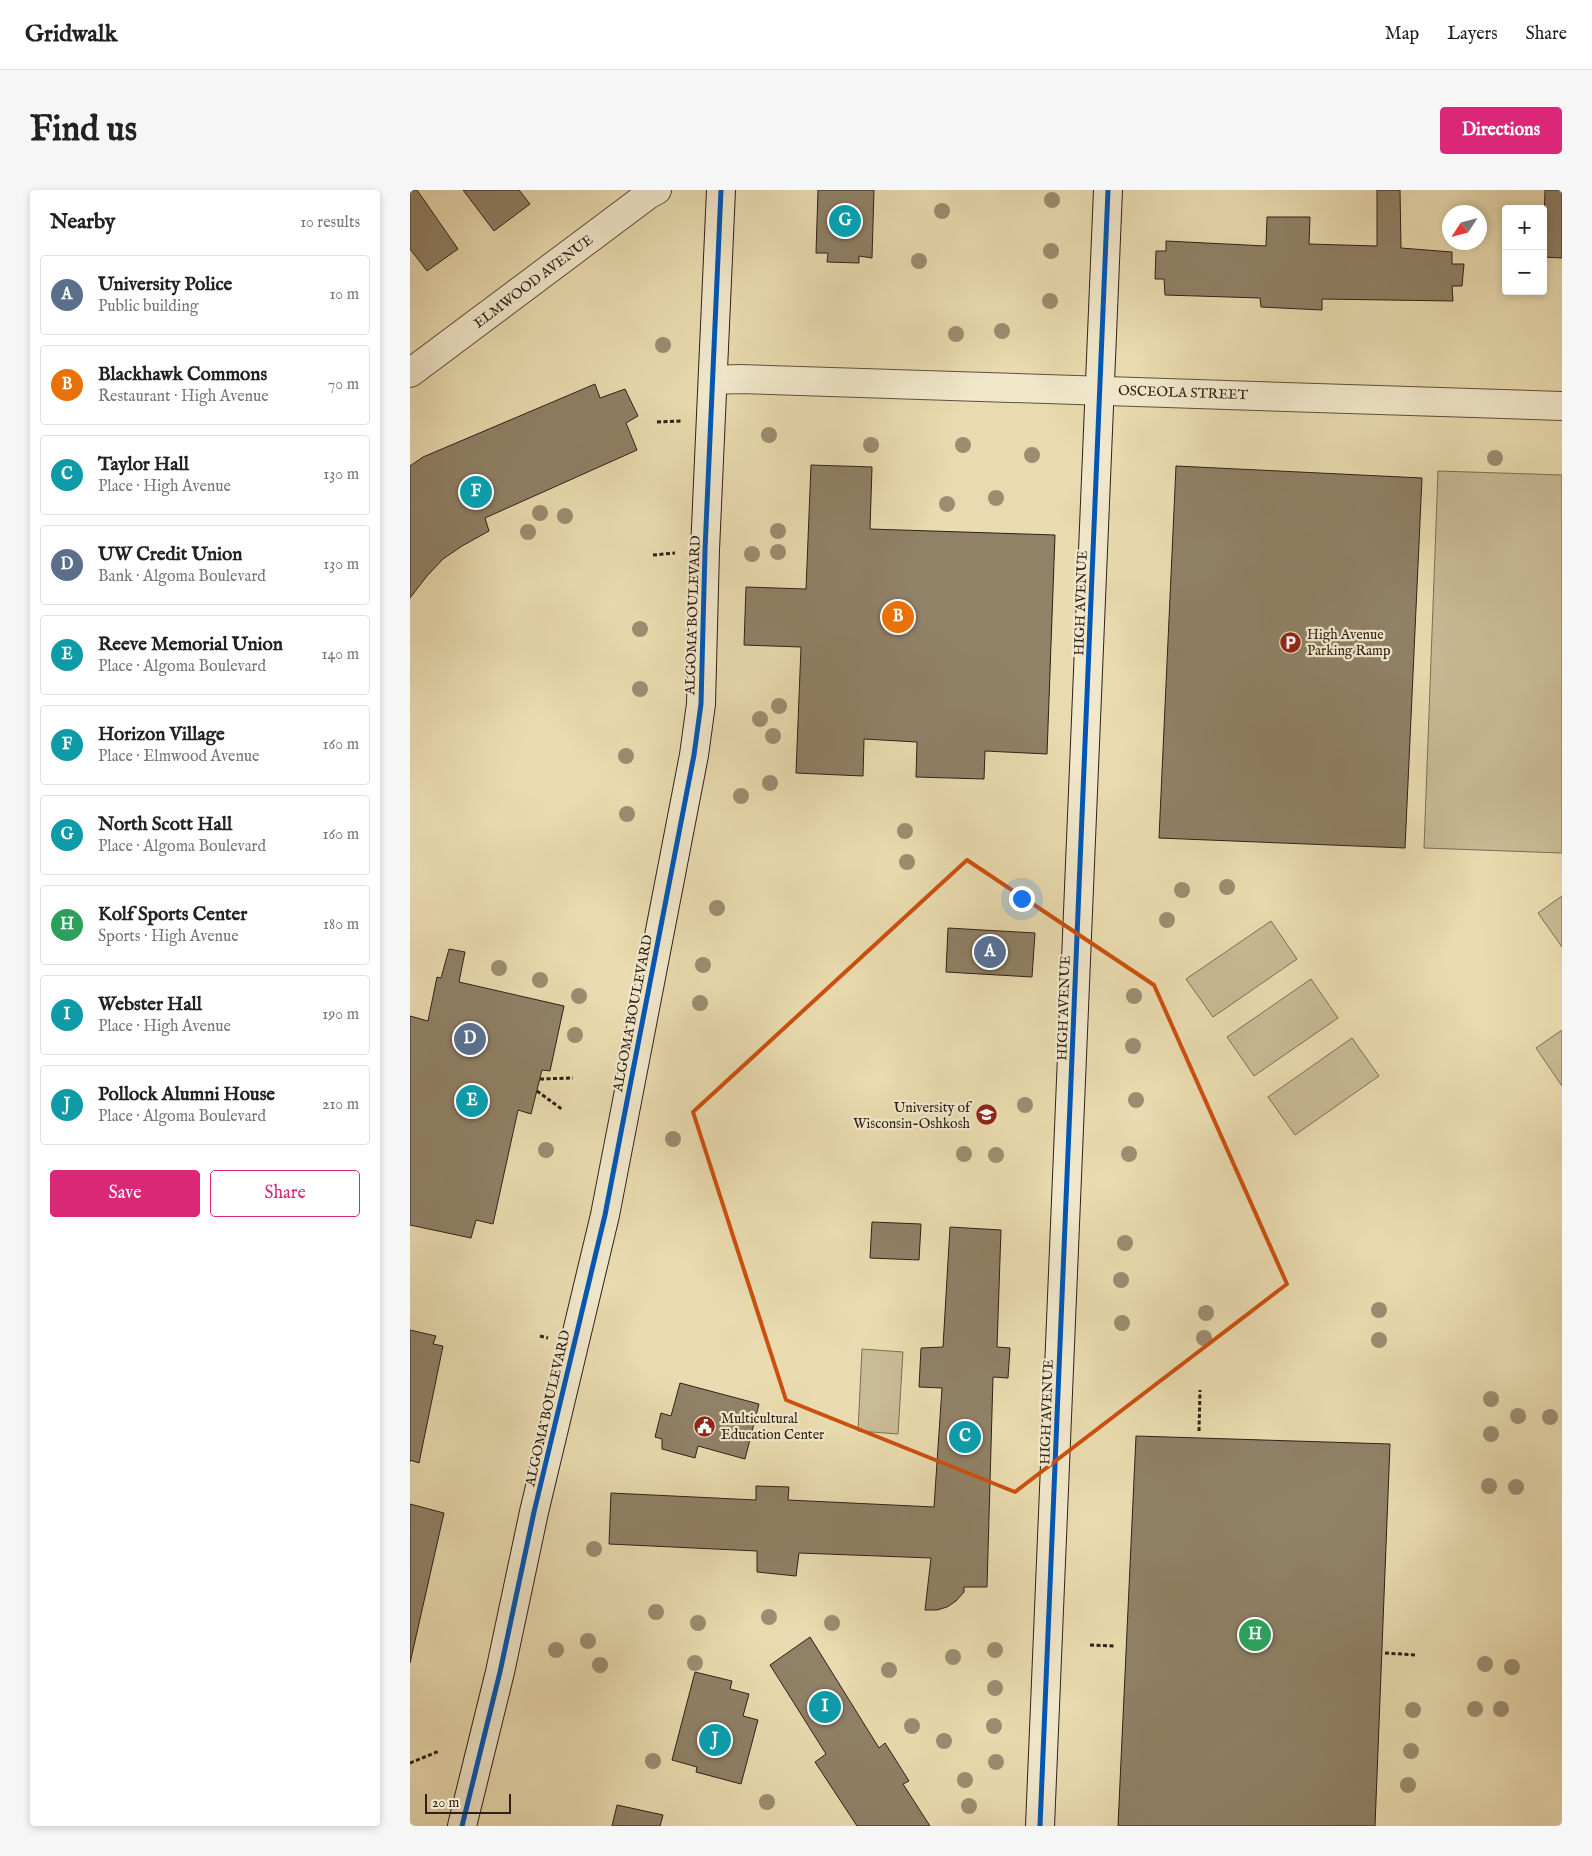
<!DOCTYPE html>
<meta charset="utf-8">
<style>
:root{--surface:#fff;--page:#f6f6f6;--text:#222;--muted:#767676;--line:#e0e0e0;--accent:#db2777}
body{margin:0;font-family:"IM FELL English",serif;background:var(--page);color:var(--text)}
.controls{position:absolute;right:15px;top:15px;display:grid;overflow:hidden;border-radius:5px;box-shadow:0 2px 8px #0003}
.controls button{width:45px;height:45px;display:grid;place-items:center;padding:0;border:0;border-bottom:1px solid var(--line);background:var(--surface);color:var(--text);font:25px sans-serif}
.compass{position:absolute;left:1032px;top:15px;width:45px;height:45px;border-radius:50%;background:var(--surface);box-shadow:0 2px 8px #0003;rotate:234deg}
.scale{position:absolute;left:15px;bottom:12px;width:86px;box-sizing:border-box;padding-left:5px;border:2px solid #2f201a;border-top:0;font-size:14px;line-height:18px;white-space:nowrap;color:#2f201a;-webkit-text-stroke:4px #f1e8cb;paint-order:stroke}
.you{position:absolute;left:611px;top:708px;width:18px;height:18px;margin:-12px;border:4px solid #fff;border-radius:50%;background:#1a73e8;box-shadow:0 0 0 8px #1a73e833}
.badge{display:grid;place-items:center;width:32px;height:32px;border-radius:50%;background:var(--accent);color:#fff;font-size:16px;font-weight:700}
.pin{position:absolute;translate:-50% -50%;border:2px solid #fff;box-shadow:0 1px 5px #0006}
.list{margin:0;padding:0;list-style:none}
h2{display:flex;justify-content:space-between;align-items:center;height:65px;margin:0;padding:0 20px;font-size:21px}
h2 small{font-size:16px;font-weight:400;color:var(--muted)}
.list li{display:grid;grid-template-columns:32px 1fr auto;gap:15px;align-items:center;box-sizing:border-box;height:80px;margin:0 10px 10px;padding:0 10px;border:1px solid var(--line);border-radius:5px}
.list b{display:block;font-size:19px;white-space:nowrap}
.list p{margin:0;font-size:16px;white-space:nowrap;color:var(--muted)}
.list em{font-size:16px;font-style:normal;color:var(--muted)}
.actions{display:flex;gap:10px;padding:15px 20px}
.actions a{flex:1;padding:11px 0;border:1px solid var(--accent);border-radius:5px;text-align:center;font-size:18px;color:var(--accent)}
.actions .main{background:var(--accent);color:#fff}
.map{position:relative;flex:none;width:1152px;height:1636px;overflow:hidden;border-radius:5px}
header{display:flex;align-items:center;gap:30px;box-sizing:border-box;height:70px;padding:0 25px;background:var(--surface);border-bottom:1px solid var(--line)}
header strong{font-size:24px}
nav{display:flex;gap:28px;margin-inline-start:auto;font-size:18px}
.intro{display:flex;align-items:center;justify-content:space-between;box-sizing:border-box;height:120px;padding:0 30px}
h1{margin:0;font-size:35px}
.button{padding:12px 22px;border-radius:5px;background:var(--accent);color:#fff;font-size:18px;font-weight:700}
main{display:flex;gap:30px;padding:0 30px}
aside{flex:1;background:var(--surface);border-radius:5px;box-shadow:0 2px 8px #0003}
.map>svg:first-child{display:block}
.pitch{fill:#c9bb96;stroke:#7c6e58}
.building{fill:#908167;stroke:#2f201a}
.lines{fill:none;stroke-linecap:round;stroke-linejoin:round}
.minor-casing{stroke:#5e4f3f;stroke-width:30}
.tertiary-casing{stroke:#5e4f3f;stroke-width:30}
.secondary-casing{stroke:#2f201a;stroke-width:30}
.path{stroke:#2f201a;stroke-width:3;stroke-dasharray:4 2.5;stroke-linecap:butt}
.minor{stroke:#f1e8cb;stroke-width:28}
.tertiary{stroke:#f1e8cb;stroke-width:28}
.secondary{stroke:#f1e8cb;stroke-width:28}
.cycleway-casing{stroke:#f1e8cb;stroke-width:8}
.cycleway{stroke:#0057b8;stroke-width:5}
.tree{fill:#9c8d71}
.marked{fill:none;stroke:#cc500e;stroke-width:4;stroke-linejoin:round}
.labels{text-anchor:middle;stroke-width:4.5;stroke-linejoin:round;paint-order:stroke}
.street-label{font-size:14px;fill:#2f201a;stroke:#f1e8cb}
.poi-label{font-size:14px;fill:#2f201a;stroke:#f1e8cb;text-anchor:start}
</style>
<header>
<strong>Gridwalk</strong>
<nav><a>Map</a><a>Layers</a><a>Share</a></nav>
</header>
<div class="intro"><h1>Find us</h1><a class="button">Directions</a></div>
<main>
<aside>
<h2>Nearby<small>10 results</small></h2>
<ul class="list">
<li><span class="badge" style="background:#5c6f8a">A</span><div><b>University Police</b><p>Public building</p></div><em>10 m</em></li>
<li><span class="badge" style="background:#e8710a">B</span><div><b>Blackhawk Commons</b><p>Restaurant · High Avenue</p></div><em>70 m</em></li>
<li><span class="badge" style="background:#0f9aa8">C</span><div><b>Taylor Hall</b><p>Place · High Avenue</p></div><em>130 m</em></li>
<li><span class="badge" style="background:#5c6f8a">D</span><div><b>UW Credit Union</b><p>Bank · Algoma Boulevard</p></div><em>130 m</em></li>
<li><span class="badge" style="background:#0f9aa8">E</span><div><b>Reeve Memorial Union</b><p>Place · Algoma Boulevard</p></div><em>140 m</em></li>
<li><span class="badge" style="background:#0f9aa8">F</span><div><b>Horizon Village</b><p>Place · Elmwood Avenue</p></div><em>160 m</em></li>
<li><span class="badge" style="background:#0f9aa8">G</span><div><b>North Scott Hall</b><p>Place · Algoma Boulevard</p></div><em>160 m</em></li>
<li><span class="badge" style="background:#2e9e5b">H</span><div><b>Kolf Sports Center</b><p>Sports · High Avenue</p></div><em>180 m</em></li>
<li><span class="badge" style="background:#0f9aa8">I</span><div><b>Webster Hall</b><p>Place · High Avenue</p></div><em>190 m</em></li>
<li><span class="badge" style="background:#0f9aa8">J</span><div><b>Pollock Alumni House</b><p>Place · Algoma Boulevard</p></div><em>210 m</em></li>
</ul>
<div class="actions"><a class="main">Save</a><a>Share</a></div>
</aside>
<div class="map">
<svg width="1152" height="1636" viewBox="0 0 1152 1636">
<rect width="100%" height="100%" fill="#e9dbaf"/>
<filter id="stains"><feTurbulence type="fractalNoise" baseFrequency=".004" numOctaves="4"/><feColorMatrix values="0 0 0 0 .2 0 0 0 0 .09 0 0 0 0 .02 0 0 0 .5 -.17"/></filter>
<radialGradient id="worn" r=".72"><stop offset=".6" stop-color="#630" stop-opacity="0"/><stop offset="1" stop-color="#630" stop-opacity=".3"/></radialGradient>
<path class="pitch" d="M1028 281 1152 285V663L1014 658Z
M1152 706V757L1128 723Z
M861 731 887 769 803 827 776 789Z
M901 789 928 828 844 886 817 847Z
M1152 840V896L1126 858Z
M942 848 969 886 885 945 858 907Z
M452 1159 493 1162 488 1244 448 1241Z"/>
<path class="building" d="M3 0H7L48 59 17 81 0 59V2Z
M53 0H109L120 14 84 41Z
M408 0H464L462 68 449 66V73L417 72 418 63H406Z
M967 0H990L991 58 1042 62V74H1054L1052 96H1042L1043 111 912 109V120L851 117 850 108 755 105 754 89H745L746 61H756V51L856 56 857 27H900L899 54 967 56Z
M1135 0H1152V68L1133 67Z
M185 194 190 208 215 199 228 226 216 233 227 260 75 328 79 341 52 356 33 369 17 386 0 408V276L13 267Z
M401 275 462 277 460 339 645 345 637 564 575 561 574 589 506 587 507 552 454 549 453 586 386 583 391 457 334 455 336 397 396 399Z
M766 276 1012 288 995 658 749 648Z
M538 738 625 743 622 787 536 782Z
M39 759 55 762 49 792 154 816 140 881 132 880 121 924 108 920 83 1034 66 1030 61 1048 0 1035V826L18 831 27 787 31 788Z
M462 1032 511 1034 509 1070 460 1068Z
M540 1037 591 1040 587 1157 600 1158 598 1188 583 1187 577 1397H554V1402L546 1411 537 1417 527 1420H515L521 1368 389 1363 386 1386 347 1382V1361L199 1354 201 1303 346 1310V1296L379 1297 378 1310 524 1317 532 1198 509 1197 511 1158 533 1157Z
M0 1140 26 1146 23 1154 33 1156 9 1273 0 1270V1272Z
M270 1193 349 1214 335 1269 288 1256 285 1268 252 1259V1249L245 1247 251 1223 261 1226Z
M726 1246 980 1254 965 1636H708Z
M0 1314 34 1323 0 1473Z
M400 1447 469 1558 475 1553 499 1591 493 1594 520 1636H447L405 1572 416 1564 360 1475Z
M285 1482 322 1491 320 1499 339 1504 333 1526 348 1530 331 1594 286 1582 287 1577 262 1570Z
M207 1615 253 1625 250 1636H202Z"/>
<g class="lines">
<defs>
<path id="minor" d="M304 190 330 189 1152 216"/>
<path id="tertiary" d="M0 183 238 5 247 0"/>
<path id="secondary" d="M52 1636 90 1482 124 1322 195 1025 284 565 291 514 295 360 311 0
M630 1636 698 0"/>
</defs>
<use href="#minor" class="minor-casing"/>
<use href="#tertiary" class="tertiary-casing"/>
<use href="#secondary" class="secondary-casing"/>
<path class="path" d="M247 232 272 231
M243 365 265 363
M130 889 163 888
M127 901 153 920
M130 1146 138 1148
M789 1241 790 1200
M680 1455 706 1456
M975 1463 1006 1465
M0 1573 29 1561"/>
<use href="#minor" class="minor"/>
<use href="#tertiary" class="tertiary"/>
<use href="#secondary" class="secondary"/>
<defs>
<path id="cycleway" d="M52 1636 90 1482 124 1322 195 1025 284 565 291 514 295 360 311 0
M630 1636 698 0"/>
</defs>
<use href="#cycleway" class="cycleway-casing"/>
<use href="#cycleway" class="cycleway"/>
</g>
<g class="tree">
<circle cx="642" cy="10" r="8"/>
<circle cx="532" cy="21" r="8"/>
<circle cx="641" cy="61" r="8"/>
<circle cx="509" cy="71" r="8"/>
<circle cx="640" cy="111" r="8"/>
<circle cx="592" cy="141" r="8"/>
<circle cx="546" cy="144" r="8"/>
<circle cx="253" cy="155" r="8"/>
<circle cx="359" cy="245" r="8"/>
<circle cx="461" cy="255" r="8"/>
<circle cx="553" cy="255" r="8"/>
<circle cx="622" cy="265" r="8"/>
<circle cx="1085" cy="268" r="8"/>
<circle cx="586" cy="308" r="8"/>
<circle cx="537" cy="314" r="8"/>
<circle cx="130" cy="323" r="8"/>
<circle cx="155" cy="326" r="8"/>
<circle cx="368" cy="341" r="8"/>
<circle cx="118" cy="342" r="8"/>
<circle cx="368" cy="362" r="8"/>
<circle cx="342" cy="364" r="8"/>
<circle cx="230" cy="439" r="8"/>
<circle cx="230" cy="499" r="8"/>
<circle cx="369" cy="516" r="8"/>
<circle cx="350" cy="529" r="8"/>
<circle cx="363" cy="546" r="8"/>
<circle cx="216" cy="566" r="8"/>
<circle cx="360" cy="593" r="8"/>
<circle cx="331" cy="606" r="8"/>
<circle cx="217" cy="624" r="8"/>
<circle cx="495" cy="641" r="8"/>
<circle cx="497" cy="672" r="8"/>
<circle cx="817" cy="697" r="8"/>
<circle cx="772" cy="700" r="8"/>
<circle cx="307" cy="718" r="8"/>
<circle cx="757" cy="730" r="8"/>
<circle cx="293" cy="775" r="8"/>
<circle cx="89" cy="778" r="8"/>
<circle cx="130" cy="790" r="8"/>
<circle cx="169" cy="806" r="8"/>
<circle cx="724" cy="806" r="8"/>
<circle cx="290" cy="813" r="8"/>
<circle cx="165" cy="845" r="8"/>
<circle cx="723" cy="856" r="8"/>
<circle cx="726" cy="910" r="8"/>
<circle cx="615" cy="915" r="8"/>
<circle cx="263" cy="949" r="8"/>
<circle cx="136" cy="960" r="8"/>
<circle cx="554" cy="964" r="8"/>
<circle cx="719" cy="964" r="8"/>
<circle cx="586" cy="965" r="8"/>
<circle cx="715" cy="1053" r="8"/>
<circle cx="711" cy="1090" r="8"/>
<circle cx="969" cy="1120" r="8"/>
<circle cx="796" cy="1123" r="8"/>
<circle cx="712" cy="1133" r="8"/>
<circle cx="794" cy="1148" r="8"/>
<circle cx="969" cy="1150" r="8"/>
<circle cx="1081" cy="1209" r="8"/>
<circle cx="1108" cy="1226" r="8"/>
<circle cx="1140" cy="1227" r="8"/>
<circle cx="1081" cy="1244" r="8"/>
<circle cx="1079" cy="1296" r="8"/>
<circle cx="1106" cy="1297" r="8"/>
<circle cx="184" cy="1359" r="8"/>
<circle cx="246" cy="1422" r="8"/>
<circle cx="359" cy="1427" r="8"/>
<circle cx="288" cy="1433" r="8"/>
<circle cx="422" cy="1433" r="8"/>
<circle cx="178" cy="1451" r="8"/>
<circle cx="146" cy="1460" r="8"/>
<circle cx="585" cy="1460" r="8"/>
<circle cx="543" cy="1467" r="8"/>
<circle cx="285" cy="1473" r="8"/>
<circle cx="1075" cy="1474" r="8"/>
<circle cx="190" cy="1475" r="8"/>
<circle cx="1102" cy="1477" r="8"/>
<circle cx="479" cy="1480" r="8"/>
<circle cx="585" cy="1498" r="8"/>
<circle cx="1065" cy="1519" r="8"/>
<circle cx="1091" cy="1519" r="8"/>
<circle cx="1003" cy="1520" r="8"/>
<circle cx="502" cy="1536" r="8"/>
<circle cx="584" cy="1536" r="8"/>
<circle cx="534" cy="1551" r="8"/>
<circle cx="1001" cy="1561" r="8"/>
<circle cx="243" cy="1571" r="8"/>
<circle cx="586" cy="1572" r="8"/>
<circle cx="555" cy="1590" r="8"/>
<circle cx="998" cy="1595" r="8"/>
<circle cx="357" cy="1612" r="8"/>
<circle cx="559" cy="1616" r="8"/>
</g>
<path class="marked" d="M557 670 744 795 877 1094 605 1302 376 1210 283 922Z"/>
<defs>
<symbol id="parking-disc" viewBox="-11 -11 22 22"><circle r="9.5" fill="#8f2418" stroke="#f1e8cb"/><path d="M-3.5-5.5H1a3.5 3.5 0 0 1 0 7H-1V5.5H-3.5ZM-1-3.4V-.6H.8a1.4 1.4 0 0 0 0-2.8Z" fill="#fff"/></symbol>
<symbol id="university-disc" viewBox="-11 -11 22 22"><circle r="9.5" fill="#8f2418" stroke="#f1e8cb"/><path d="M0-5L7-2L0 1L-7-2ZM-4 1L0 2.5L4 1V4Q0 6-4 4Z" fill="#fff"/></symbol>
<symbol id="civic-disc" viewBox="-11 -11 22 22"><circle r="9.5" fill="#8f2418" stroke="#f1e8cb"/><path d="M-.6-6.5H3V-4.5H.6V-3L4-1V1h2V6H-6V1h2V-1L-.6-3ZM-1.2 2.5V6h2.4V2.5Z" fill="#fff"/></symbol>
</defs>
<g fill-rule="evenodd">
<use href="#parking-disc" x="868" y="440" width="25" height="25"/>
<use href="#university-disc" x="564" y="912" width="25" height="25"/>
<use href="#civic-disc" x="282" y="1224" width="25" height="25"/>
</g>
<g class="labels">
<g class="street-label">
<text transform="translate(123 91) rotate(-37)" y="5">ELMWOOD AVENUE</text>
<text transform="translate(773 202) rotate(2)" y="5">OSCEOLA STREET</text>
<text transform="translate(670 413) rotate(-88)" y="5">HIGH AVENUE</text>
<text transform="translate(282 425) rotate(-88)" y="5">ALGOMA BOULEVARD</text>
<text transform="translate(653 818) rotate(-88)" y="5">HIGH AVENUE</text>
<text transform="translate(222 823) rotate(-79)" y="5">ALGOMA BOULEVARD</text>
<text transform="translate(137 1218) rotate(-77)" y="5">ALGOMA BOULEVARD</text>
<text transform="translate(636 1222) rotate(-88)" y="5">HIGH AVENUE</text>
</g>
<g class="poi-label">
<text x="897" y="449">High Avenue<tspan x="897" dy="16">Parking Ramp</tspan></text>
<text x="560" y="922" text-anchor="end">University of<tspan x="560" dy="16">Wisconsin-Oshkosh</tspan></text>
<text x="311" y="1233">Multicultural<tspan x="311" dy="16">Education Center</tspan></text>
</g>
</g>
<rect width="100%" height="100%" filter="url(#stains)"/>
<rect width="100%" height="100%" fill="url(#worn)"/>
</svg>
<div class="controls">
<button>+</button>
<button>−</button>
</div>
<svg class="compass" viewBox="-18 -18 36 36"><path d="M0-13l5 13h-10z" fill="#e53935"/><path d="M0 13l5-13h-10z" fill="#767676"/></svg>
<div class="scale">20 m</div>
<div class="you"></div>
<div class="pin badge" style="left:580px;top:762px;background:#5c6f8a">A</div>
<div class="pin badge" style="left:488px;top:427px;background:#e8710a">B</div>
<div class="pin badge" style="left:555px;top:1247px;background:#0f9aa8">C</div>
<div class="pin badge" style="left:60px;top:849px;background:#5c6f8a">D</div>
<div class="pin badge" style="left:62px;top:911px;background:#0f9aa8">E</div>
<div class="pin badge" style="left:66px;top:302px;background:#0f9aa8">F</div>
<div class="pin badge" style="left:435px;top:31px;background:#0f9aa8">G</div>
<div class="pin badge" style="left:845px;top:1445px;background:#2e9e5b">H</div>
<div class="pin badge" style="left:415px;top:1517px;background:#0f9aa8">I</div>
<div class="pin badge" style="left:305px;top:1550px;background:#0f9aa8">J</div>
</div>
</main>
